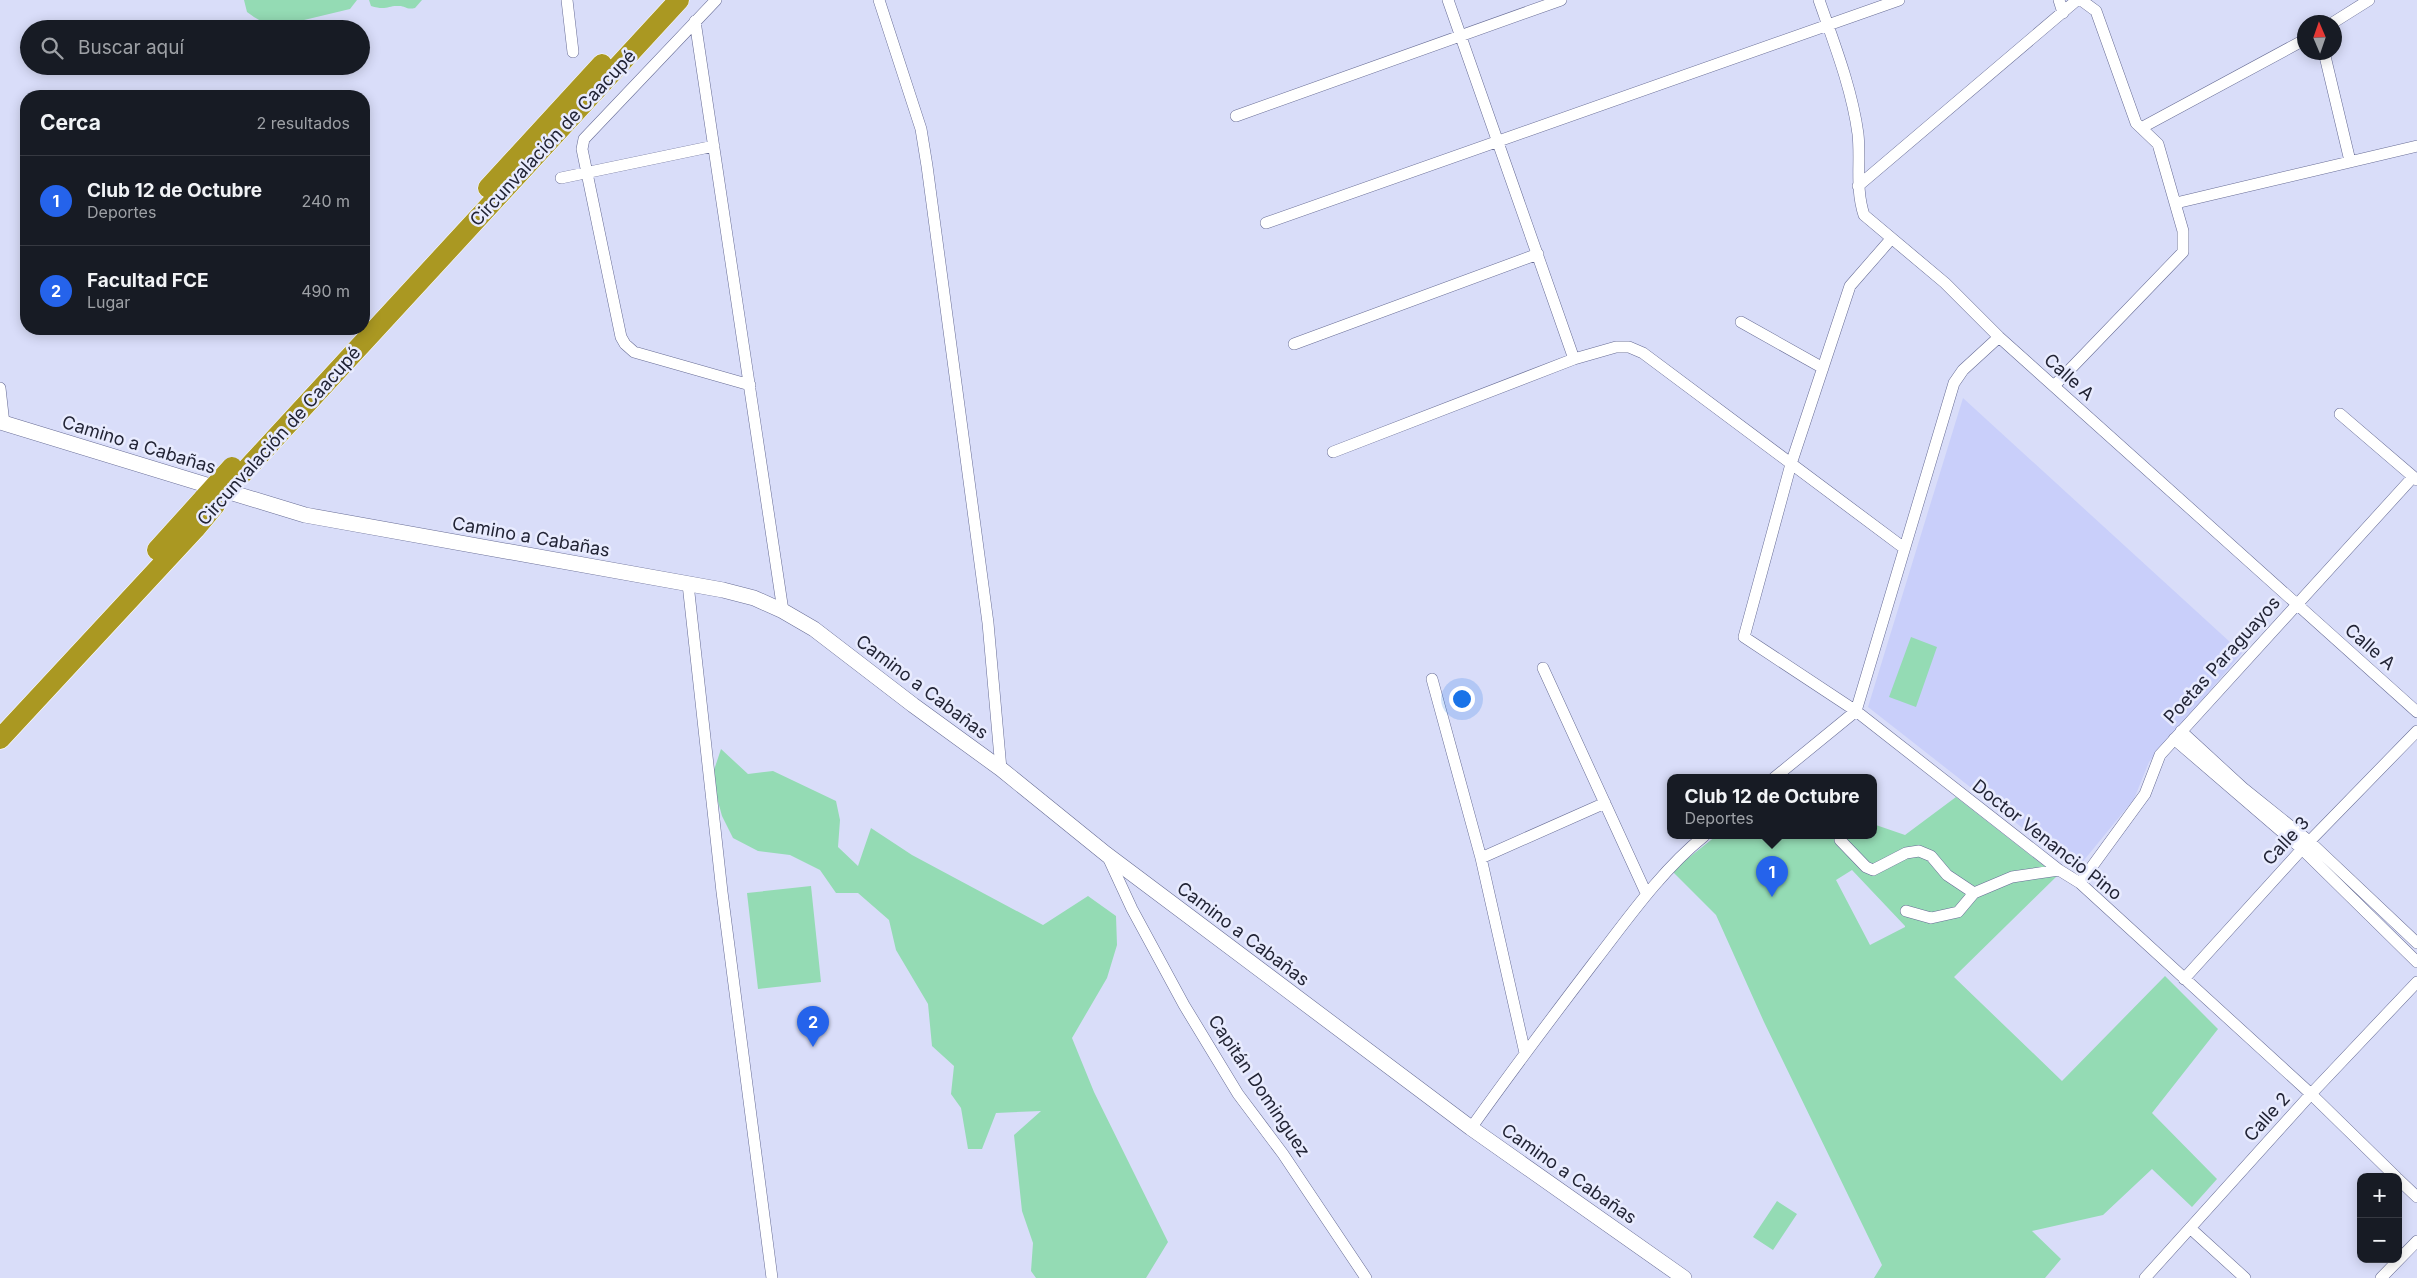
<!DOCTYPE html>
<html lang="es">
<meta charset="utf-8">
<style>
:root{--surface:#171b24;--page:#20242c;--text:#f1f3f6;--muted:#9ea1a6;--line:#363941;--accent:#2563eb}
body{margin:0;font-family:Inter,sans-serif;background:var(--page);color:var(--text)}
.controls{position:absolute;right:15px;bottom:15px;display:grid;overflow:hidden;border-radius:10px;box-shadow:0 2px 12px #0003}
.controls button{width:45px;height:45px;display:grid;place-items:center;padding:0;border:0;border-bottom:1px solid var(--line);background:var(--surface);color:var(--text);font:25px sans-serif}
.compass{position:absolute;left:2297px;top:15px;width:45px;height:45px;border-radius:50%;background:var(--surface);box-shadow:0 2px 12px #0003;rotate:358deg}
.you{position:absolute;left:1461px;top:698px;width:18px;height:18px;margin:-12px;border:4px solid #fff;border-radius:50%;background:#1a73e8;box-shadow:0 0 0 8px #1a73e833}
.badge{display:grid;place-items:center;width:32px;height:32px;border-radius:50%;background:var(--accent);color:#fff;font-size:16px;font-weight:700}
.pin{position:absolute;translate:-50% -41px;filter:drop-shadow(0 1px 2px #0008)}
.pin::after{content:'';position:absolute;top:26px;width:18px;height:15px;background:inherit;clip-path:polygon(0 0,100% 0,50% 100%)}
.popup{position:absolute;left:1667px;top:774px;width:210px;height:65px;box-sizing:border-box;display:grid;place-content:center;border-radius:10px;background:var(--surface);filter:drop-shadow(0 1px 4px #0005);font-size:16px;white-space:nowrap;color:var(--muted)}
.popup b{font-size:19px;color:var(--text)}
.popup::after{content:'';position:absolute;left:50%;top:100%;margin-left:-10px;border:10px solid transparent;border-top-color:var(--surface)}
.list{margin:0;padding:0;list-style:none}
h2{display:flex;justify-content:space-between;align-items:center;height:65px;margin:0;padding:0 20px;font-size:21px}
h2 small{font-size:16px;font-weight:400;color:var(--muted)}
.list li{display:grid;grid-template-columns:32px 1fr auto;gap:15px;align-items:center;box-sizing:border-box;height:90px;padding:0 20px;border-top:1px solid var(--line)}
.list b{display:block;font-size:19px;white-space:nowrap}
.list p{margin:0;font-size:16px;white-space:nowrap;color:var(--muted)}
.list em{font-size:16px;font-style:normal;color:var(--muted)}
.icon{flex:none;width:28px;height:28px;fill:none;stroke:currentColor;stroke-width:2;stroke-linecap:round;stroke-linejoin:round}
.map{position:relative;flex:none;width:2417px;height:1278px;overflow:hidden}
.search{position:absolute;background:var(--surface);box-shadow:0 2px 12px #0003;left:20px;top:20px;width:350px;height:55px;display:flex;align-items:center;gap:12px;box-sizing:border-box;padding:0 18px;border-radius:28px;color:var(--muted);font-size:19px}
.panel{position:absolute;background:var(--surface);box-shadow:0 2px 12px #0003;left:20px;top:90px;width:350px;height:245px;border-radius:20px}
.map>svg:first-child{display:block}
.built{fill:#c9cffa}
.green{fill:#94dbb4;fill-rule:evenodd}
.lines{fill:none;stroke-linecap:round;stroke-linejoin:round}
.street-casing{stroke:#676c95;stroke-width:12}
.secondary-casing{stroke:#676c95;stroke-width:16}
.highway-casing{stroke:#fff;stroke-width:21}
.street{stroke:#fff;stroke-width:11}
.secondary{stroke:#fff;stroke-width:15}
.highway{stroke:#aa9822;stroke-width:20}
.highway-bridge-casing{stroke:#fff;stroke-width:21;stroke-linecap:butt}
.highway-bridge{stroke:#aa9822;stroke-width:20}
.labels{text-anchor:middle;stroke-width:5;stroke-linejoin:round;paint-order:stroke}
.street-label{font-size:18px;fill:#222435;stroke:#e8ebfe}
</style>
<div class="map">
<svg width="2417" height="1278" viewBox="0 0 2417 1278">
<rect width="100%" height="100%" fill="#d9ddf9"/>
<path class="built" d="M1963 398 2242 653 2149 762 2134 799 2076 870 1868 707Z"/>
<path class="green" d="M244 0H357L350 9 279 26 266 24 254 17 247 12Z
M369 0H422L415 8C406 10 406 6 399 6 388 5 387 11 371 6Z
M1911 637 1937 647 1916 707 1889 697Z
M721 749 748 774 773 771 836 801 840 820 838 847 858 866 871 828 912 855 1043 925 1088 896 1116 916 1117 945 1107 978 1072 1038 1094 1092 1168 1242 1146 1278H1036L1031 1271 1033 1243 1022 1211 1014 1135 1041 1111 996 1113 982 1149H968L961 1108 951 1094 954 1066 932 1046 928 1004 896 950 889 920 858 893H836L820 870 790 855 758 851 733 838 722 816 716 794 714 770Z
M1956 797 2057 876 1954 977 2062 1081 2165 976 2218 1029 2152 1113 2217 1179 2192 1207 2152 1169 2103 1215 2032 1231 2061 1259 2045 1278H1874L1882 1265 1764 1022 1716 915 1672 871 1716 836H1873V824L1905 835ZM1852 870 1905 926V927L1870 945 1836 880Z
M811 886 821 982 758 989 747 893Z
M1777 1201 1797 1214 1773 1250 1753 1237Z"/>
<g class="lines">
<defs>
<path id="street" d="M567 0 573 52
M716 0 584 139 582 149 621 337 625 344 634 352 750 385
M879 0 921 129 927 166 988 623 1001 769
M1448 0 1574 359
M1819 0C1834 43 1852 89 1858 134 1861 161 1855 188 1864 215L1945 283 1999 337 2417 712
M2059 0 2063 13
M695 21 783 611
M2334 22 2369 0
M2324 52 2350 161
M1236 116 1561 0
M2141 128 2304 40
M561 178 714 146
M1858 186 2077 0
M2176 203 2417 146
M1266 223 1899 0
M1891 239 1850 286 1791 464 1744 637 1856 711 2059 870 2080 883 2311 1094 2396 1177
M1741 322 1823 368
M1294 344 1538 254
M2054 386 2183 252V231L2158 144 2136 123 2096 11 2081 0
M0 388 4 424
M2340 414 2417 480
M1333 452 1574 359 1616 347H1629L1643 353 1904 548
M688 584 722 892 772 1278
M1543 668 1646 893
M1432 679 1481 858 1525 1053
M2181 731 2243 788 2309 841 2417 943
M2174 739 2302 849 2417 962
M1774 778 1856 711 1954 383 1963 370 1999 337
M1840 840 1866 867 1873 870 1906 853 1919 851 1931 856 1947 875 1974 893 2012 877 2059 870
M1107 855 1132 909 1184 1005 1238 1094 1283 1154 1366 1278
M1481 858 1605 803
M2080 883 2145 794 2160 755 2413 477
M1906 911 1931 918 1958 912 1974 893
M2184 979 2302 849 2417 731
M1471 1128C1511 1072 1553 1016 1595 961 1629 917 1661 871 1704 836
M2398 1179 2417 1197
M2190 1228 2245 1278
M2145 1278 2311 1094 2417 982
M2381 1278 2417 1241"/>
<path id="secondary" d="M0 422 305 515 723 590 754 598 783 611 814 629 913 705 1001 769 1106 854 1471 1128 1684 1278"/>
<path id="highway" d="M488 188 602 64
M241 475 679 0
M157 550 204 498
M0 739 195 529 215 505"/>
</defs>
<use href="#street" class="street-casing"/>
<use href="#secondary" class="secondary-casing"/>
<use href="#highway" class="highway-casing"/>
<use href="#street" class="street"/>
<use href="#secondary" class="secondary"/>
<use href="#highway" class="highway"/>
<defs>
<path id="highway-bridge" d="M204 498 232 467"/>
</defs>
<use href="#highway-bridge" class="highway-bridge-casing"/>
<use href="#highway-bridge" class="highway-bridge"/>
</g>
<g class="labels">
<g class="street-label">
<text transform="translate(553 138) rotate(-47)" y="6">Circunvalación de Caacupé</text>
<text transform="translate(2069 377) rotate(42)" y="6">Calle A</text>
<text transform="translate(279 436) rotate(-48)" y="6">Circunvalación de Caacupé</text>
<text transform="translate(139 445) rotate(17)" y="6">Camino a Cabañas</text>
<text transform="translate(531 537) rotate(10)" y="6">Camino a Cabañas</text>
<text transform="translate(2370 647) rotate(41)" y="6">Calle A</text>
<text transform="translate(2222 660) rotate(-48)" y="6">Poetas Paraguayos</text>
<text transform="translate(922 687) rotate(37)" y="6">Camino a Cabañas</text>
<text transform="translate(2047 840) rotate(38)" y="6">Doctor Venancio Pino</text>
<text transform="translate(2286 841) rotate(-47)" y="6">Calle 3</text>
<text transform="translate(1243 934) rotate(37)" y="6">Camino a Cabañas</text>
<text transform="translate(1259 1086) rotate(56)" y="6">Capitán Dominguez</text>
<text transform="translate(2267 1117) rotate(-48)" y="6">Calle 2</text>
<text transform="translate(1569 1174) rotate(35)" y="6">Camino a Cabañas</text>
</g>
</g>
</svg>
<div class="controls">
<button>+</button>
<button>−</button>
</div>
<svg class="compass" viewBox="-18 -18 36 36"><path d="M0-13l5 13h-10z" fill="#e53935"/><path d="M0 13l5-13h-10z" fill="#9ea1a6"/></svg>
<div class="you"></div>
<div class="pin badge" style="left:1772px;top:897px">1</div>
<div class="popup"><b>Club 12 de Octubre</b>Deportes</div>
<div class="pin badge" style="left:813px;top:1047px">2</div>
<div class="search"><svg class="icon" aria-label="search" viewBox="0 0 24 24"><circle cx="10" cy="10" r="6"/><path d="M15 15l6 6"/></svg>Buscar aquí</div>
<section class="panel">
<h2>Cerca<small>2 resultados</small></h2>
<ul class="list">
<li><span class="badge">1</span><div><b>Club 12 de Octubre</b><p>Deportes</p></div><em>240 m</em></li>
<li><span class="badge">2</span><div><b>Facultad FCE</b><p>Lugar</p></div><em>490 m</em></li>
</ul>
</section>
</div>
